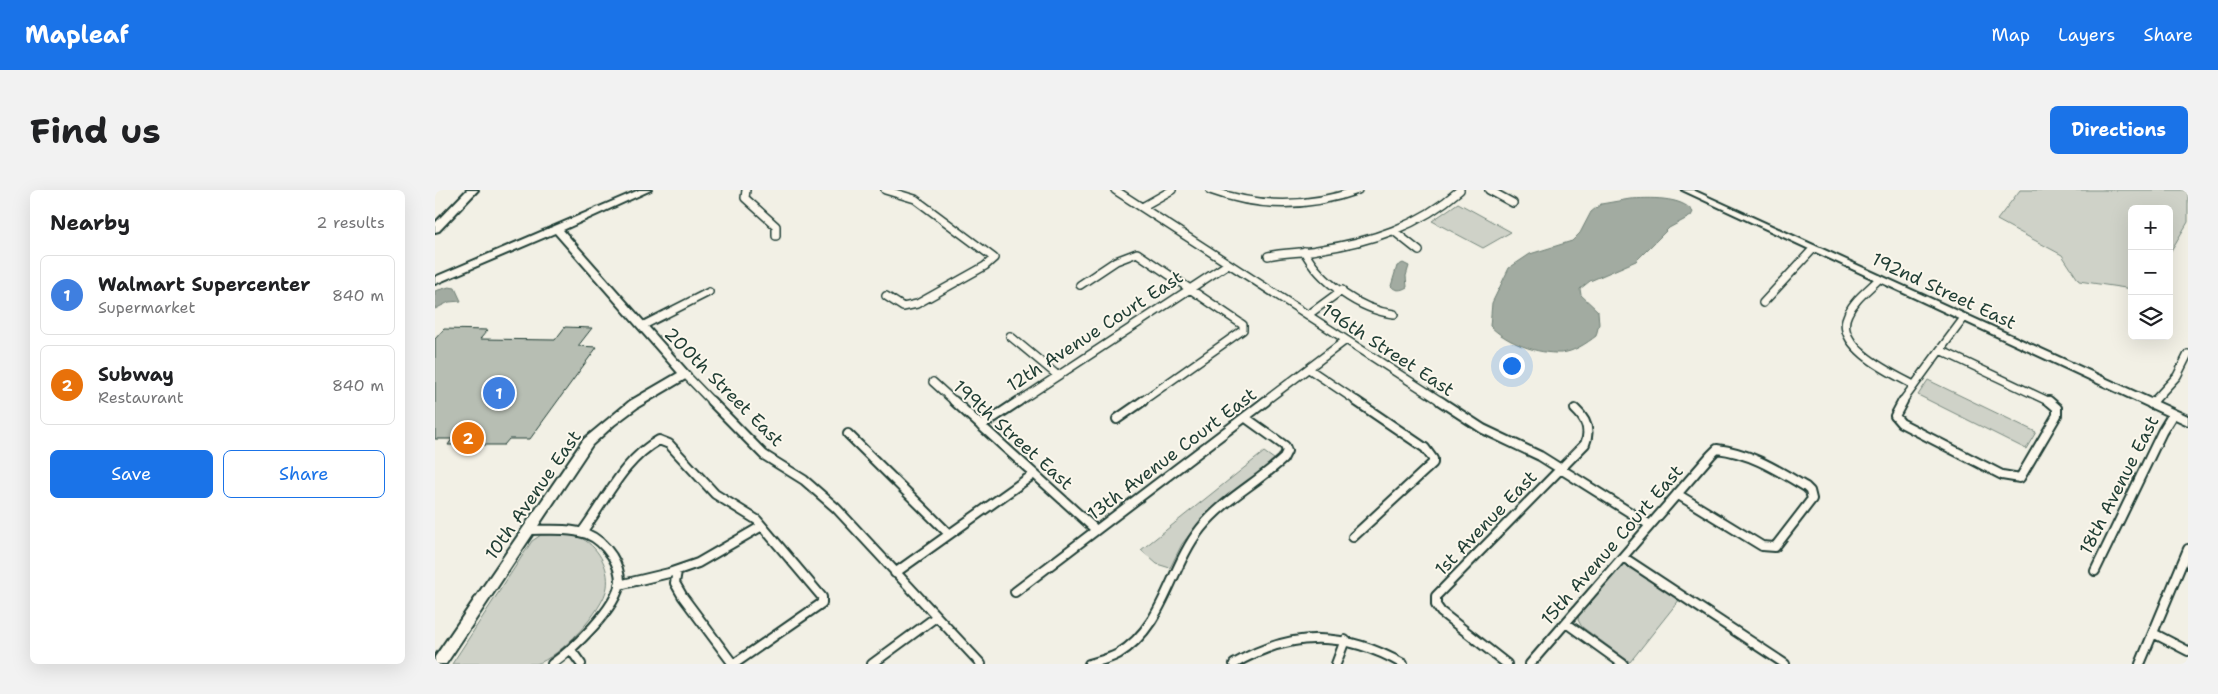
<!DOCTYPE html>
<meta charset="utf-8">
<style>
:root{--surface:#fff;--page:#f2f2f2;--text:#202124;--muted:#757577;--line:#e0e0e0;--accent:#1a73e8}
body{margin:0;font-family:"Shantell Sans",sans-serif;background:var(--page);color:var(--text)}
.controls{position:absolute;right:15px;top:15px;display:grid;overflow:hidden;border-radius:8px;box-shadow:0 5px 20px #0002}
.controls button{width:45px;height:45px;display:grid;place-items:center;padding:0;border:0;border-bottom:1px solid var(--line);background:var(--surface);color:var(--text);font:25px sans-serif}
.you{position:absolute;left:1076px;top:175px;width:18px;height:18px;margin:-12px;border:4px solid #fff;border-radius:50%;background:#1a73e8;box-shadow:0 0 0 8px #1a73e833}
.badge{display:grid;place-items:center;width:32px;height:32px;border-radius:50%;background:var(--accent);color:#fff;font-size:16px;font-weight:700}
.pin{position:absolute;translate:-50% -50%;border:2px solid #fff;box-shadow:0 1px 5px #0006}
.list{margin:0;padding:0;list-style:none}
h2{display:flex;justify-content:space-between;align-items:center;height:65px;margin:0;padding:0 20px;font-size:21px}
h2 small{font-size:16px;font-weight:400;color:var(--muted)}
.list li{display:grid;grid-template-columns:32px 1fr auto;gap:15px;align-items:center;box-sizing:border-box;height:80px;margin:0 10px 10px;padding:0 10px;border:1px solid var(--line);border-radius:8px}
.list b{display:block;font-size:19px;white-space:nowrap}
.list p{margin:0;font-size:16px;white-space:nowrap;color:var(--muted)}
.list em{font-size:16px;font-style:normal;color:var(--muted)}
.actions{display:flex;gap:10px;padding:15px 20px}
.actions a{flex:1;padding:11px 0;border:1px solid var(--accent);border-radius:8px;text-align:center;font-size:18px;color:var(--accent)}
.actions .main{background:var(--accent);color:#fff}
.icon{flex:none;width:28px;height:28px;fill:none;stroke:currentColor;stroke-width:2;stroke-linecap:round;stroke-linejoin:round}
.map{position:relative;flex:none;width:1753px;height:474px;overflow:hidden;border-radius:8px}
header{display:flex;align-items:center;gap:30px;box-sizing:border-box;height:70px;padding:0 25px;background:var(--accent);color:#fff}
header strong{font-size:24px}
nav{display:flex;gap:28px;margin-inline-start:auto;font-size:18px}
.intro{display:flex;align-items:center;justify-content:space-between;box-sizing:border-box;height:120px;padding:0 30px}
h1{margin:0;font-size:35px}
.button{padding:12px 22px;border-radius:8px;background:var(--accent);color:#fff;font-size:18px;font-weight:700}
main{display:flex;gap:30px;padding:0 30px}
aside{flex:1;background:var(--surface);border-radius:8px;box-shadow:0 5px 20px #0002}
.map>svg:first-child{display:block}
.green{fill:#cfd2c8;stroke:#77887e}
.water{fill:#a2aba1;stroke:#6e7f75}
.building{fill:#b7beb3;stroke:#1f3d34}
.lines{fill:none;stroke-linecap:round;stroke-linejoin:round}
.street-far1-casing{stroke:#1f3d34;stroke-width:10}
.street-casing{stroke:#1f3d34;stroke-width:12}
.secondary-casing{stroke:#1f3d34;stroke-width:4}
.primary-casing{stroke:#1f3d34;stroke-width:4}
.street-far1{stroke:#fbf7ec;stroke-width:7}
.street{stroke:#fbf7ec;stroke-width:8}
.secondary{fill:#fbf7ec;fill-rule:evenodd}
.primary{fill:#fbf7ec;fill-rule:evenodd}
.labels{text-anchor:middle;stroke-width:4;stroke-linejoin:round;paint-order:stroke}
.street-label{font-size:18px;fill:#1f3d34;stroke:#fbf7ec}
</style>
<header>
<strong>Mapleaf</strong>
<nav><a>Map</a><a>Layers</a><a>Share</a></nav>
</header>
<div class="intro"><h1>Find us</h1><a class="button">Directions</a></div>
<main>
<aside>
<h2>Nearby<small>2 results</small></h2>
<ul class="list">
<li><span class="badge" style="background:#3f7fe0">1</span><div><b>Walmart Supercenter</b><p>Supermarket</p></div><em>840 m</em></li>
<li><span class="badge" style="background:#e8710a">2</span><div><b>Subway</b><p>Restaurant</p></div><em>840 m</em></li>
</ul>
<div class="actions"><a class="main">Save</a><a>Share</a></div>
</aside>
<div class="map">
<svg width="1753" height="474" viewBox="0 0 1753 474">
<rect width="100%" height="100%" fill="#f2f0e5"/>
<filter id="ink" filterUnits="userSpaceOnUse"><feTurbulence type="fractalNoise" baseFrequency=".02" numOctaves="2"/><feDisplacementMap in="SourceGraphic" scale="10" xChannelSelector="R" yChannelSelector="G"/><feConvolveMatrix kernelMatrix="1 2 1 2 8 2 1 2 1" color-interpolation-filters="sRGB"/></filter>
<g filter="url(#ink)">
<path class="green" d="M1585 0H1753V32L1734 64V19H1697V99L1644 91 1627 65 1562 30Z
M1023 13 1076 42 1048 58 997 31Z
M1493 190 1601 242 1591 259 1483 205Z
M829 262 839 269 765 331 747 354 735 378 722 374 706 360Z
M106 345C117 345 133 343 144 347 162 355 175 377 172 397 169 420 124 468 101 474 94 474 85 474 78 474 58 474 37 474 17 474L97 351Z
M1189 374 1196 376 1245 409 1195 472 1147 437 1143 430 1144 423 1184 377Z"/>
<path class="water" d="M1195 9C1213 8 1247 6 1258 22L1256 26 1234 38 1201 71 1155 91 1145 99 1146 105 1163 121 1164 134 1161 146C1152 153 1139 162 1126 163 1102 164 1072 153 1055 136L1057 113 1074 78 1095 64 1137 51 1145 43 1156 22 1166 14Z
M968 73 974 76 971 86 972 97C966 101 960 101 956 96L962 76Z
M14 97 20 98 26 111 14 112 0 119V101Z"/>
<path class="building" d="M130 137 157 138 143 156 162 157 95 249H74L69 255H13L17 249H0V149L9 139 53 140 45 149 120 150Z"/>
<g class="lines">
<defs>
<path id="street-far1" d="M311 0 310 8 341 36V46
M450 0 480 9 559 68 550 76 482 114 468 117 451 106
M680 0 1007 212
M775 0C824 18 873 18 923 0
M1054 0 1078 13
M707 17 737 0
M960 42 984 61
M869 61C885 92 925 120 959 124
M833 66C849 62 866 63 882 60 936 52 984 36 1025 0
M1444 89C1433 100 1419 110 1413 124 1397 156 1458 184 1479 195
M645 95 681 71 702 63 808 135V140L706 212
M1328 113 1378 59
M873 125 907 100
M207 136 274 102
M575 146 622 185
M1505 160 1615 212
M1505 160 1529 128
M874 179 923 212
M250 184 277 212
M498 192 520 212
M583 212 793 74
M829 212 911 150
M1467 212 1505 160
M1718 212 1742 186 1753 164"/>
<path id="street" d="M276 211 329 265 369 290 401 318 546 474
M519 211 661 340
M1005 211 1048 239 1105 266 1215 335
M1468 211 1460 226 1466 233 1567 285 1585 288 1622 225V218L1614 211
M1716 214 1719 211
M682 229 708 211
M546 236 584 211
M413 244 514 344
M94 340C113 340 133 338 152 344 162 348 171 357 177 366 182 374 185 383 185 392 182 418 138 459 117 474
M147 342C171 310 188 270 224 250L234 254 280 304 322 330 387 407V413L299 474
M918 347 998 273V269L990 258 921 211
M1188 367 1350 474
M242 381 240 393 248 407 298 474
M1660 381 1727 242 1738 224
M460 383 599 284
M184 395 234 383 263 373 327 336
M580 402 831 211
M1131 433 1188 474
M1718 443 1753 461
M136 460 146 474
M437 474 501 427
M654 474C664 471 674 469 683 464 730 436 734 378 766 338 788 310 822 293 848 269L852 261 850 256 811 228
M799 474C857 440 910 441 968 474
M901 474 910 450
M1072 474 1006 422 1001 415V406L1150 254C1156 240 1151 229 1140 219
M1095 474 1276 265 1282 259C1316 263 1342 280 1371 297L1375 301 1377 309 1340 357 1327 356 1242 304
M1705 474 1753 359"/>
<path id="secondary" d="M204 0H216L128 40 255 184 254 187 203 217 179 235 157 255 11 474H0V467L149 249 195 211 243 183 120 43 0 94V87Z
M1247 0H1258L1753 226V235Z"/>
<path id="primary" d="M32 0H43L4 41 0 42V33Z"/>
</defs>
<use href="#street-far1" class="street-far1-casing"/>
<use href="#street" class="street-casing"/>
<use href="#secondary" class="secondary-casing"/>
<use href="#primary" class="primary-casing"/>
<use href="#street-far1" class="street-far1"/>
<use href="#street" class="street"/>
<use href="#secondary" class="secondary"/>
<use href="#primary" class="primary"/>
</g>
</g>
<g class="labels">
<g class="street-label">
<text transform="translate(1509 101) rotate(25)" y="6">192nd Street East</text>
<text transform="translate(660 141) rotate(-33)" y="6">12th Avenue Court East</text>
<text transform="translate(953 160) rotate(33)" y="6">196th Street East</text>
<text transform="translate(289 197) rotate(45)" y="6">200th Street East</text>
<text transform="translate(578 245) rotate(42)" y="6">199th Street East</text>
<text transform="translate(737 264) rotate(-37)" y="6">13th Avenue Court East</text>
<text transform="translate(1684 295) rotate(-63)" y="6">18th Avenue East</text>
<text transform="translate(98 305) rotate(-55)" y="6">10th Avenue East</text>
<text transform="translate(1051 333) rotate(-46)" y="6">1st Avenue East</text>
<text transform="translate(1177 355) rotate(-49)" y="6">15th Avenue Court East</text>
</g>
</g>
</svg>
<div class="controls">
<button>+</button>
<button>−</button>
<button><svg class="icon" aria-label="layers" viewBox="0 0 24 24"><path d="M12 4l9 5-9 5-9-5zM3 14l9 5 9-5"/></svg></button>
</div>
<div class="you"></div>
<div class="pin badge" style="left:64px;top:203px;background:#3f7fe0">1</div>
<div class="pin badge" style="left:33px;top:248px;background:#e8710a">2</div>
</div>
</main>
